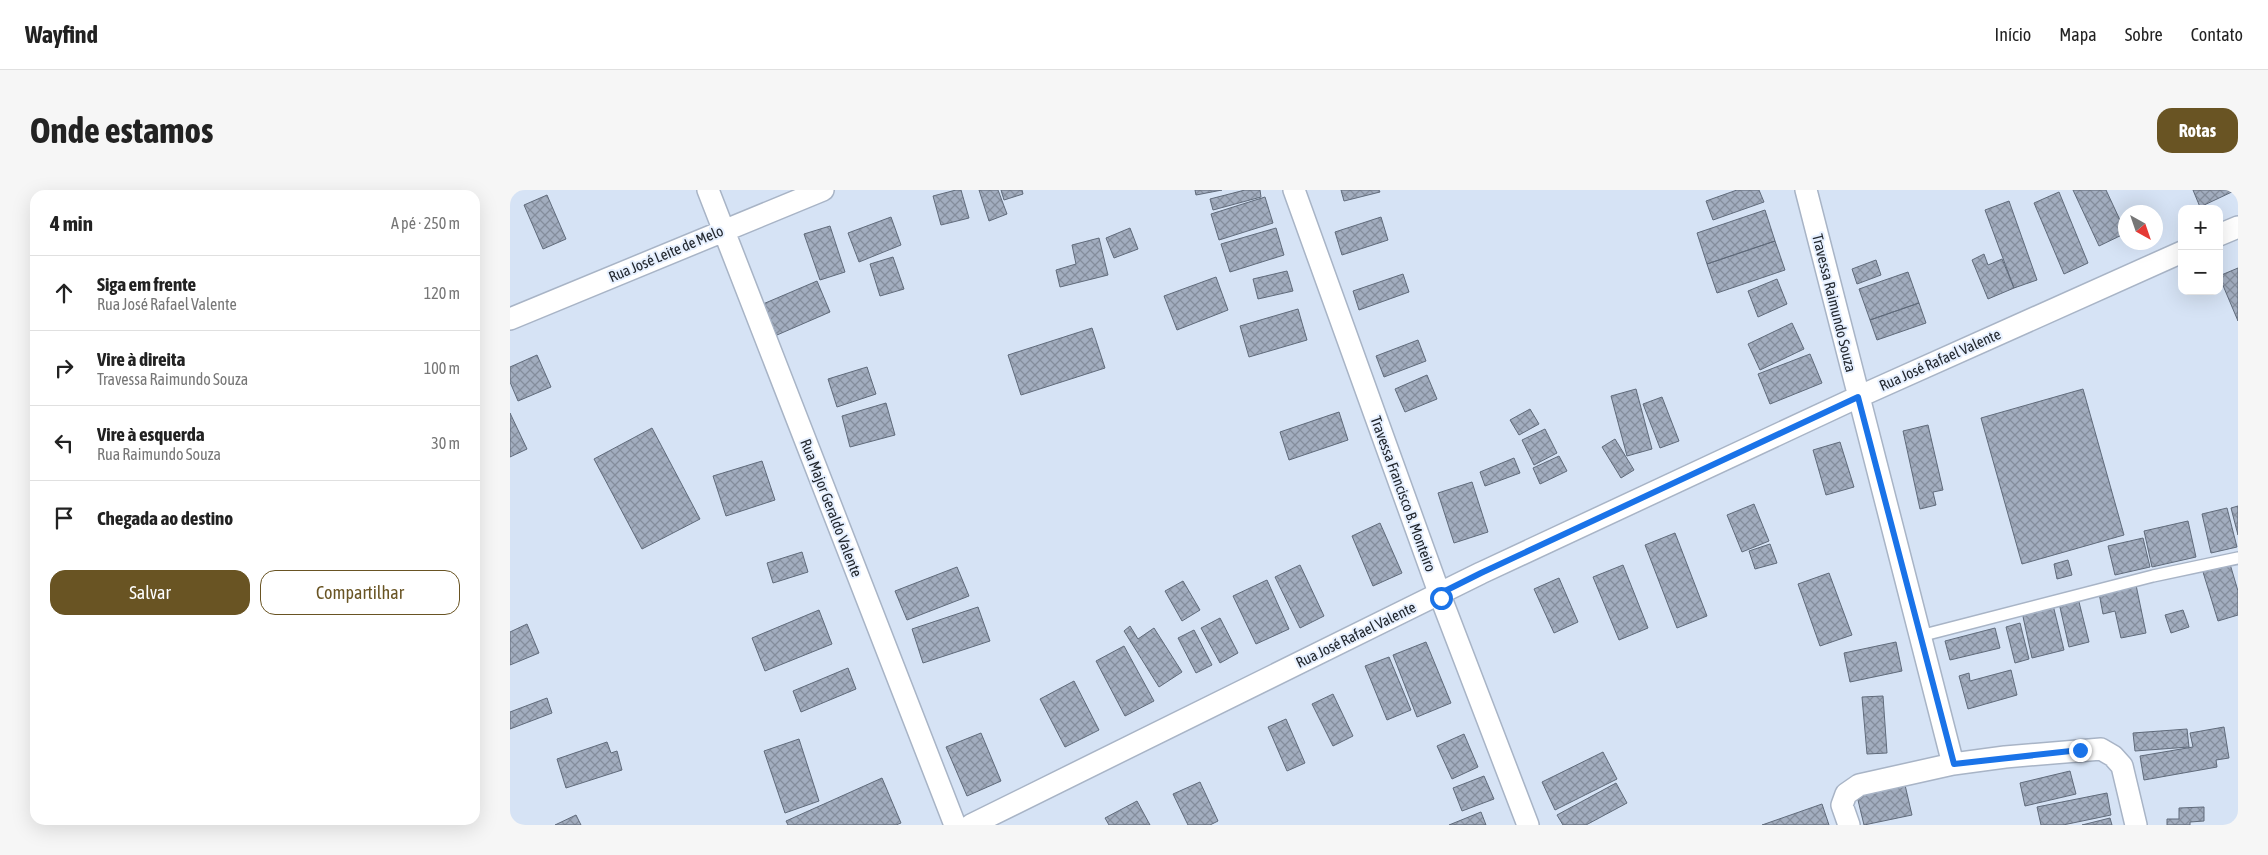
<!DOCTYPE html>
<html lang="pt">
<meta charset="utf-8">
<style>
:root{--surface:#fff;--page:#f6f6f6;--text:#222;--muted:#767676;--line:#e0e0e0;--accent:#695423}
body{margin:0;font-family:"Asap Condensed",sans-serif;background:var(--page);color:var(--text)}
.controls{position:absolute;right:15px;top:15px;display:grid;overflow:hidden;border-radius:10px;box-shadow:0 5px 20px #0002}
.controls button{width:45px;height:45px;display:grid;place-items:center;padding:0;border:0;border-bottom:1px solid var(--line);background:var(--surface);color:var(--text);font:25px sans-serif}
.compass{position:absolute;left:1608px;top:15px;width:45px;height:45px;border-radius:50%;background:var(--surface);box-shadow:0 5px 20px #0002;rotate:140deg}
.stop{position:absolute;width:15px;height:15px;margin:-11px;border:4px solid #1a73e8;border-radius:50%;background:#fff}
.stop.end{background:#1a73e8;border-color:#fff;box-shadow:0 1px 5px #0008}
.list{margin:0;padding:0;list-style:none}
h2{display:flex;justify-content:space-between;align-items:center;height:65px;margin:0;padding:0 20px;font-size:21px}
h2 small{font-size:16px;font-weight:400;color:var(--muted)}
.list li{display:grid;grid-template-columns:32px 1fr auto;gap:15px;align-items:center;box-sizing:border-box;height:75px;padding:0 20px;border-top:1px solid var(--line)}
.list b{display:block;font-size:19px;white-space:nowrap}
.list p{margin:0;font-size:16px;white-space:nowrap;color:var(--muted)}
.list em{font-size:16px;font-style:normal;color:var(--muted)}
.actions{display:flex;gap:10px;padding:15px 20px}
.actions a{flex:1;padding:11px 0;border:1px solid var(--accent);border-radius:15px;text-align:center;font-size:18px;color:var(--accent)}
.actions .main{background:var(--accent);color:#fff}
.icon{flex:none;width:28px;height:28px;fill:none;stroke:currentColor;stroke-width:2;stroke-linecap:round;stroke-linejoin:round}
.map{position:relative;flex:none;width:1728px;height:635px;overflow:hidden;border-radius:15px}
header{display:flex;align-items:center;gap:30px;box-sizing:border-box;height:70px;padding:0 25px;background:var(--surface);border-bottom:1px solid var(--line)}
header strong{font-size:24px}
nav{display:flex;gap:28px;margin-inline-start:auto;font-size:18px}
.intro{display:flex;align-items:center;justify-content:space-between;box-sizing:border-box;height:120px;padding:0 30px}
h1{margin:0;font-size:35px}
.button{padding:12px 22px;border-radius:15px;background:var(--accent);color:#fff;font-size:18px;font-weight:700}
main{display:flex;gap:30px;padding:0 30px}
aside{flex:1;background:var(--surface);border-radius:15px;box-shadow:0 5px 20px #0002}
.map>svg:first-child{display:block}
.building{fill:url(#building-cross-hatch);stroke:#606b7b}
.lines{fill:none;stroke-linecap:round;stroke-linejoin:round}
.lane-casing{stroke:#a8b4c6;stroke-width:14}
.street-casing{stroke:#a8b4c6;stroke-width:24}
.lane{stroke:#fff;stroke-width:11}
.street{stroke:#fff;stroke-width:21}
.route{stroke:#1a73e8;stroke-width:6}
.labels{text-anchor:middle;stroke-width:4;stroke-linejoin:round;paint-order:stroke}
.street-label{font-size:15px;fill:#22272e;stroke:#e6f0ff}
</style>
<header>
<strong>Wayfind</strong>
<nav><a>Início</a><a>Mapa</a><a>Sobre</a><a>Contato</a></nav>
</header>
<div class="intro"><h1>Onde estamos</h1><a class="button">Rotas</a></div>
<main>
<aside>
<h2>4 min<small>A pé · 250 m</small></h2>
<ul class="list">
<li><svg class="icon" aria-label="ahead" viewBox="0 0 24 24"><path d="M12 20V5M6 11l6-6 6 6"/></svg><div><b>Siga em frente</b><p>Rua José Rafael Valente</p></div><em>120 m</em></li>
<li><svg class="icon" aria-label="right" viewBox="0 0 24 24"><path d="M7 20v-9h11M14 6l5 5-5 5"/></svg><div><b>Vire à direita</b><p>Travessa Raimundo Souza</p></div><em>100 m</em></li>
<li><svg class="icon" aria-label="left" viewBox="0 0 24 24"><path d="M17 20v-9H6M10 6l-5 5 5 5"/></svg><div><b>Vire à esquerda</b><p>Rua Raimundo Souza</p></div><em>30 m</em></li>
<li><svg class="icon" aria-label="arrive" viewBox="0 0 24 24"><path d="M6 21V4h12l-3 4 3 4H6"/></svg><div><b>Chegada ao destino</b></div></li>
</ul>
<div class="actions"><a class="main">Salvar</a><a>Compartilhar</a></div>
</aside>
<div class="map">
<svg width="1728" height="635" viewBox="0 0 1728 635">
<defs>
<pattern id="building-cross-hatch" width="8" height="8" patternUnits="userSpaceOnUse" patternTransform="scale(1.25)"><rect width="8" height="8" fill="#a2adbf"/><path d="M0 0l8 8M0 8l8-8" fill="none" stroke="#848d9c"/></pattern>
</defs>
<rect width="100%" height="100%" fill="#d6e3f5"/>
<path class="building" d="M446 0H451L459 28 431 35 423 6Z
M469 0H488L497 24 479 31Z
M491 0H512L513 4 494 10Z
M685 0H712L686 5Z
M735 0H750L751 7 703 20 700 9Z
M831 0H869L870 2 834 11Z
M1227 0H1249L1254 12 1203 30 1196 11Z
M1563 0H1596L1616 43 1589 56Z
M1683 0H1726L1690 17Z
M1549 2 1578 73 1554 84 1524 13Z
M37 5 56 49 33 59 14 15Z
M755 7 763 33 709 50 701 24Z
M1499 11 1527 90 1504 98 1475 20Z
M1255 20 1265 51 1197 74 1187 43Z
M381 27 391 55 349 72 338 43Z
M871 27 878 50 832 65 825 42Z
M320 36 335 82 310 90 294 44Z
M620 38 628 59 604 68 596 48Z
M766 38 774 65 720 82 711 54Z
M589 48 598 85 550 97 546 80 566 74 562 55Z
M1265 51 1275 80 1207 103 1197 74Z
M1474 64 1478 75 1492 69 1504 98 1478 109 1462 70Z
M383 67 394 99 370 106 360 74Z
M1366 70 1371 85 1347 94 1342 79Z
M1728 78V131L1709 86Z
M777 81 783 101 748 109 743 89Z
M1398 82 1409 113 1360 130 1349 99Z
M893 84 899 102 849 120 843 101Z
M706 87 718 120 667 140 654 106Z
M1267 89 1277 114 1248 127 1238 101Z
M307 91 320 122 267 145 253 114Z
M1409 113 1416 133 1367 150 1360 130Z
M788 119 797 150 739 167 730 136Z
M1282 133 1294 159 1250 180 1238 154Z
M582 138 595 178 511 205 498 165Z
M908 150 916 171 874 187 866 166Z
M1300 164 1312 193 1260 214 1248 184Z
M27 165 41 197 8 211 0 192V177Z
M357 177 366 204 327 217 318 189Z
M917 185 927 209 895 222 885 199Z
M1126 199 1142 259 1117 266 1101 206Z
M1573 199 1614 345 1512 374 1471 228Z
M1152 207 1169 251 1150 258 1133 214Z
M376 213 385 245 340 257 332 226Z
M1020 219 1029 234 1009 245 1000 230Z
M829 222 838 250 779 270 770 242Z
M0 223 17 259 0 267Z
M1418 235 1433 300 1423 302 1426 315 1410 319 1393 241Z
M142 238 190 329 132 359 84 269Z
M1035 239 1047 263 1024 275 1012 250Z
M1105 249 1124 280 1111 288 1092 257Z
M1330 252 1344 297 1316 305 1303 260Z
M1049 266 1057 281 1030 294 1023 278Z
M1004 268 1010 283 975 296 970 282Z
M252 271 265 310 216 326 203 286Z
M962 292 978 342 944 353 928 303Z
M1244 314 1259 351 1232 362 1217 325Z
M1728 316V345L1721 318Z
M1717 318 1727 357 1701 363 1692 324Z
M1678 331 1686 367 1642 377 1634 341Z
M870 333 892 383 863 396 842 346Z
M1165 343 1197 426 1167 438 1135 355Z
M1633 348 1640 377 1605 385 1598 356Z
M1260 354 1267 373 1245 379 1239 361Z
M292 362 298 382 263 393 257 373Z
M1558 370 1562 385 1547 389 1544 374Z
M1720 374 1728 401V425L1708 431 1693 382Z
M790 375 814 426 790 438 765 387Z
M1113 375 1138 438 1109 450 1083 387Z
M447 377 459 406 397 430 385 401Z
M1319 383 1342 445 1310 456 1288 394Z
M1049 388 1068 432 1044 443 1024 399Z
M757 390 779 439 746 454 723 406Z
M673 391 690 420 672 431 655 401Z
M1626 395 1636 443 1611 448 1605 421 1593 424 1589 403Z
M1568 408 1579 452 1559 457 1549 413Z
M1543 415 1554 460 1522 468 1512 422Z
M468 417 480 451 413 473 402 439Z
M309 420 322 454 255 481 242 448Z
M1673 420 1679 437 1661 443 1655 425Z
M710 428 728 463 710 473 691 438Z
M1510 433 1519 469 1505 473 1496 437Z
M17 434 29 463 0 475V442Z
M620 436 628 449 644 438 672 482 649 497 614 441Z
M1485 438 1490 458 1440 470 1435 451Z
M684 440 702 475 686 483 668 448Z
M916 452 941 513 907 527 883 465Z
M1386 452 1392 481 1340 492 1334 463Z
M614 456 644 511 615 526 586 471Z
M879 467 901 520 877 530 855 476Z
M338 478 346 499 291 522 283 501Z
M1501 480 1507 505 1458 519 1449 486 1459 483 1460 491Z
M564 491 589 540 555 557 530 509Z
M823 504 843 546 823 556 802 514Z
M1373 506 1377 563 1357 564 1352 507Z
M37 508 42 523 0 539V522Z
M776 529 795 573 777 581 758 537Z
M1714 537 1719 568 1706 570 1707 577 1634 590 1630 566 1683 557 1680 543Z
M1677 539 1679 557 1625 561 1623 543Z
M471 543 491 591 457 606 436 557Z
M954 544 968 577 942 589 927 556Z
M289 549 309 611 275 623 254 561Z
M97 552 101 563 107 561 112 580 56 598 47 569Z
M1093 562 1107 589 1045 620 1032 592Z
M1560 581 1566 604 1515 616 1510 593Z
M974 586 984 609 952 621 943 598Z
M372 588 391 633 386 635H278L276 631Z
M690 592 708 631 700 635H678L663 604Z
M1106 593 1117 613 1076 635H1053L1047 625Z
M1395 595 1402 625 1354 635 1347 606Z
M1597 603 1601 625 1553 635H1531L1527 617Z
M627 611 640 635H599L595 628Z
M1312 614 1319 635H1252Z
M1694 617V631L1680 632V635H1657V629H1669V618Z
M971 622 976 635H939Z
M66 625 71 635H45Z
M1600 628 1602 635H1572Z"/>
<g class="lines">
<defs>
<path id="lane" d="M1410 446 1643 386 1728 368"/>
<path id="street" d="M198 0 445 635
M784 0 931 408 1018 635
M1296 0 1443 574
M1709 45 1728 37
M0 129 313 0
M461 635 971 383 1348 207 1672 62
M1339 635 1332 615 1336 604 1349 595 1443 574 1495 567 1591 559 1603 566 1612 576 1626 635"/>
</defs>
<use href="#lane" class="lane-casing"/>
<use href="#street" class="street-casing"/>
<use href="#lane" class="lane"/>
<use href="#street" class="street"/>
</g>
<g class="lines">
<path class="route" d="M931 408 929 404 971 383 1348 207 1444 574 1570 560"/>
</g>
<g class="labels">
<g class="street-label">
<text transform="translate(156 64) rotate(-23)" y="5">Rua José Leite de Melo</text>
<text transform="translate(1324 113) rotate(76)" y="5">Travessa Raimundo Souza</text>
<text transform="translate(1430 170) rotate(-24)" y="5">Rua José Rafael Valente</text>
<text transform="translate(893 304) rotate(70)" y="5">Travessa Francisco B. Monteiro</text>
<text transform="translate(321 318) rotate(69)" y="5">Rua Major Geraldo Valente</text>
<text transform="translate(846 445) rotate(-26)" y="5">Rua José Rafael Valente</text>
</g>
</g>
</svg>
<div class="controls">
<button>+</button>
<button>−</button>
</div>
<svg class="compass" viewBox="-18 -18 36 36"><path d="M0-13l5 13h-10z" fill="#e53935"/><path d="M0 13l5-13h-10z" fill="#767676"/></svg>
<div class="stop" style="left:931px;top:408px"></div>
<div class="stop end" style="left:1570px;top:560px"></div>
</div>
</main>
